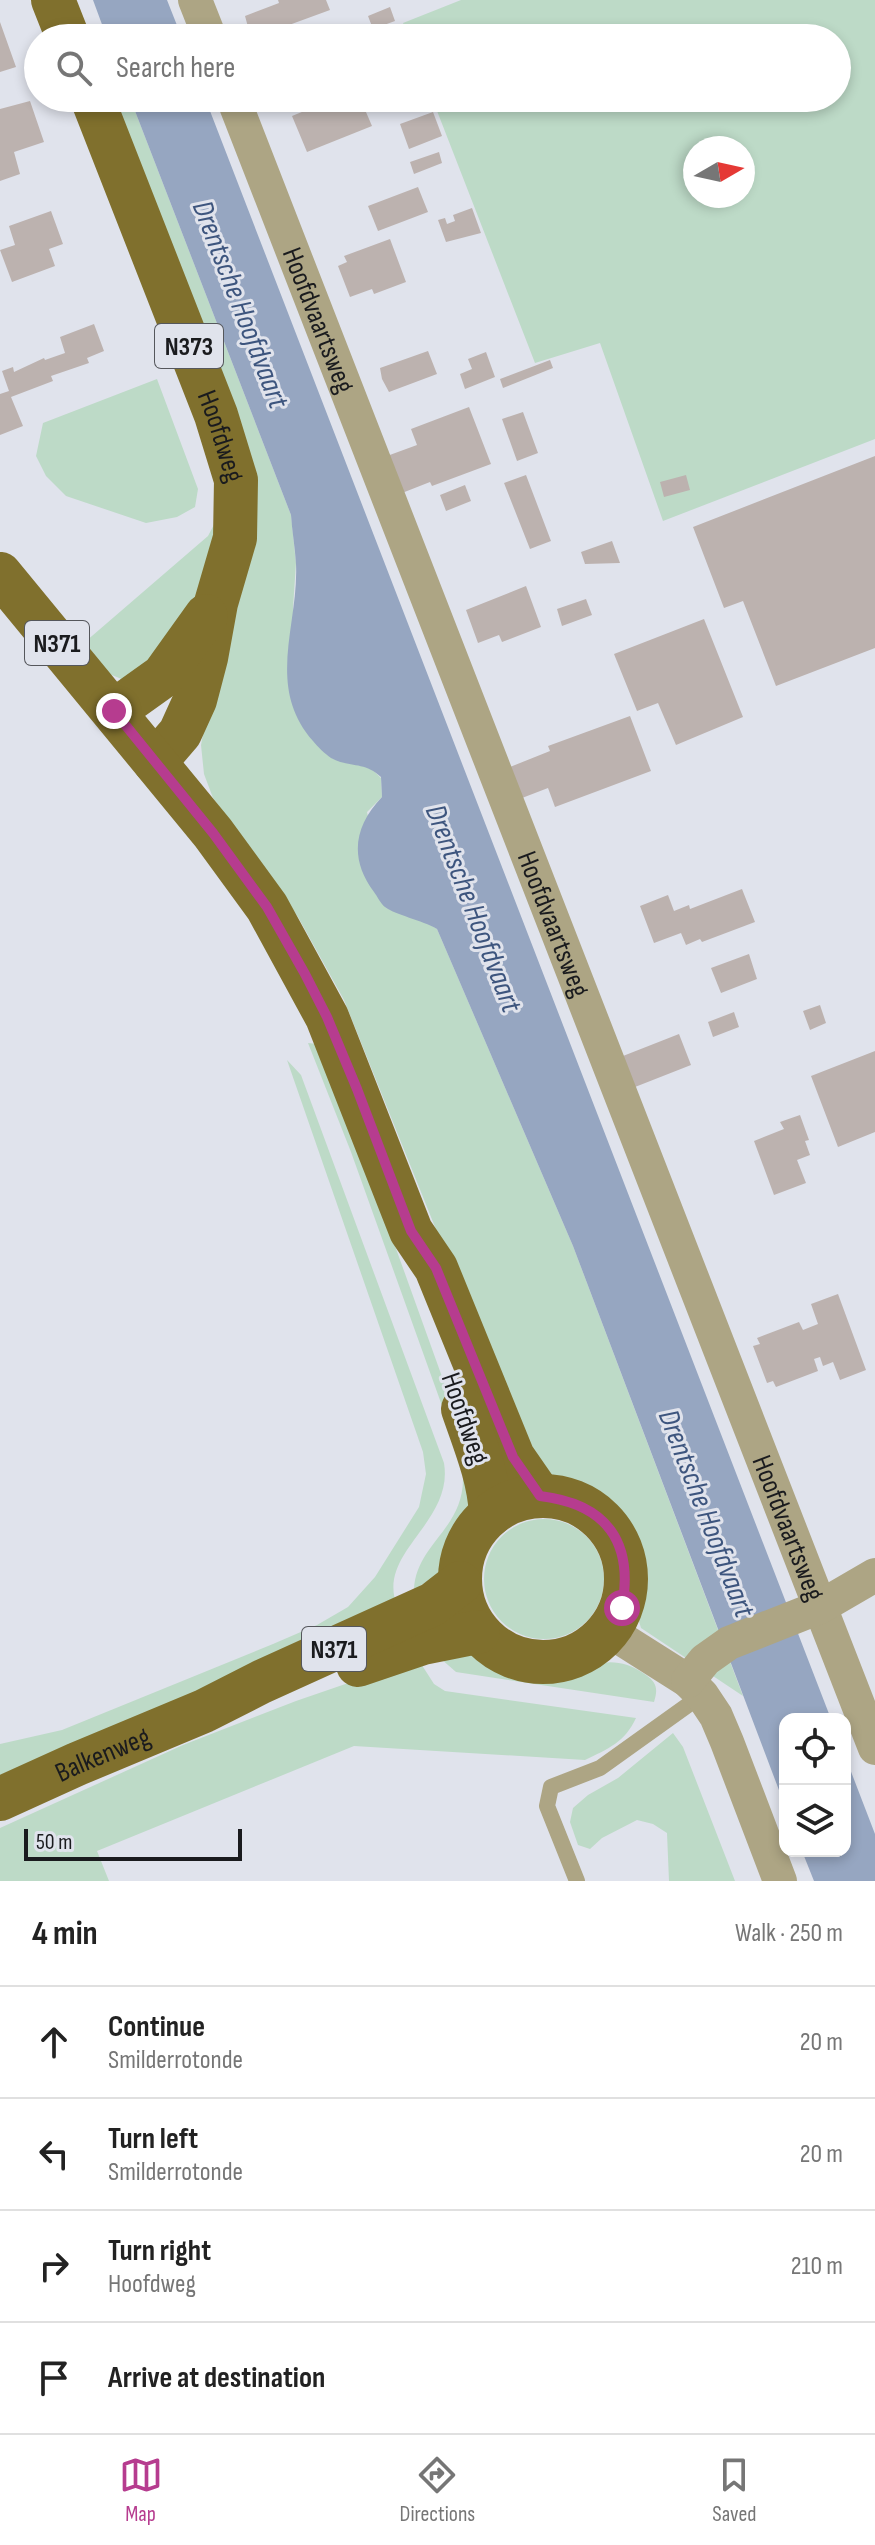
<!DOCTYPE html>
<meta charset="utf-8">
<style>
:root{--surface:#fff;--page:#f2f2f2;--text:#222;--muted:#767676;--line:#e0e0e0;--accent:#b63c8f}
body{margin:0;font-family:"Sofia Sans Condensed",sans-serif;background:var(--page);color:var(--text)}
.controls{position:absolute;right:24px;bottom:24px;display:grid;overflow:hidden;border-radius:16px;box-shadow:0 4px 12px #0003}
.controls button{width:72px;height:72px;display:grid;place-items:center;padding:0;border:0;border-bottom:2px solid var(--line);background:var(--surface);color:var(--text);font:40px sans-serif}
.compass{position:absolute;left:683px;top:136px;width:72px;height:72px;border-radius:50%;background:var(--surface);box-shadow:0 4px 12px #0003;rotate:81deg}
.scale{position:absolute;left:24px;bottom:20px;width:218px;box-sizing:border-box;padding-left:8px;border:4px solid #1a1b1e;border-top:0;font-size:22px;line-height:28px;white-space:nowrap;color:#1a1b1e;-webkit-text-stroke:6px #e0e3ec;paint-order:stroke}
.stop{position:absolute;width:24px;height:24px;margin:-18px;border:6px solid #b63c8f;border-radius:50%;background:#fff}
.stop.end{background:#b63c8f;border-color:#fff;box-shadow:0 2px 8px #0008}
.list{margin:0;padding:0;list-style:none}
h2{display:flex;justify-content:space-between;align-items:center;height:104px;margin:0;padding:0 32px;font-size:34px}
h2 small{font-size:26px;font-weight:400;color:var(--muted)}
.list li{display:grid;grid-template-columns:52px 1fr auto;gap:24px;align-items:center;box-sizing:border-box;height:112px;padding:0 32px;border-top:2px solid var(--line)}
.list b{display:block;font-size:30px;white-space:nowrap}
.list p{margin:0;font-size:26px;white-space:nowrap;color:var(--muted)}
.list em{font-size:26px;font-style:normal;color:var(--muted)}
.icon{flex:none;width:44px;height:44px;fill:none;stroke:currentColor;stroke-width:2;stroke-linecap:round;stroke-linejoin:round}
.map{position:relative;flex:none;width:875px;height:1881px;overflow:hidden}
.search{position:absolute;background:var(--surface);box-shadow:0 4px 12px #0003;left:24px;right:24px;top:24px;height:88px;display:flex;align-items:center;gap:20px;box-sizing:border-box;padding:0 28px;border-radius:44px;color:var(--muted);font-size:30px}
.sheet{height:552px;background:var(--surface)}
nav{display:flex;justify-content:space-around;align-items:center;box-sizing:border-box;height:112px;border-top:2px solid var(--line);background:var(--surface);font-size:22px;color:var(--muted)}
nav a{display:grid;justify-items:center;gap:4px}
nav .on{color:var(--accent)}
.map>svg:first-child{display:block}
.green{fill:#bddac7;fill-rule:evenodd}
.water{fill:#96a6c1}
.building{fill:#bcb2af}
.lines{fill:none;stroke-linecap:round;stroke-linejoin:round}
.service{stroke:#ada584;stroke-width:16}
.minor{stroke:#ada584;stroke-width:34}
.primary{stroke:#80702d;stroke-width:44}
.route{stroke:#b63c8f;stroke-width:10}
.labels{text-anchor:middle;stroke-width:6;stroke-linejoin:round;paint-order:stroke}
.shield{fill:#e0e3ec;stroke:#55575c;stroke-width:2}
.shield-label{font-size:26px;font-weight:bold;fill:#1a1b1e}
.street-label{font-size:28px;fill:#1a1b1e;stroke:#e0e3ec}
.water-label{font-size:30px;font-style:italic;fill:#3d557e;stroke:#e0e3ec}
</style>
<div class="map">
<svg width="875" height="1881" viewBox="0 0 875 1881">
<rect width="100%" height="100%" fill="#e0e3ec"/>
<path class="green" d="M461 0H875V439L663 521 600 343 535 363 432 98H837V38H409L403 23ZM695 148H743V196H695Z
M110 98H130L291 515 296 563 293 608 332 758 371 768 381 778 382 797 367 812 386 908 424 920 437 929 573 1246 743 1696 641 1628 635 1608 634 1559 621 1527 607 1512 591 1500 557 1488 520 1439 344 1000 298 917 213 798 204 774 201 745 207 712 244 575Z
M157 379 198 489 195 507 177 517 146 523 66 496 46 476 36 456 43 423Z
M218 517 208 577 174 646 124 680 107 673 85 642 208 536Z
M308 1043 317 1044 357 1140 473 1463 474 1512 449 1567 414 1590C416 1538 477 1526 460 1456L351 1152Z
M287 1060 301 1075 444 1463C454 1523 376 1552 397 1606L278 1662 0 1775V1744L62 1730 273 1644 317 1625 348 1607 375 1577 419 1507 426 1474 423 1452Z
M484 1579a60 60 0 1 1 120 0a60 60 0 1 1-120 0Z
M472 1650C494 1657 513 1670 537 1673 579 1678 605 1645 646 1675 657 1683 658 1689 654 1702L456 1672 440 1658Z
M418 1659 434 1684 445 1691 636 1718C625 1742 608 1749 585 1760L354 1746 97 1851 109 1881H0V1828L183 1745 296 1701Z
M673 1733 683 1747 735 1881H669L667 1833 653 1824 637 1820 602 1838 590 1849 578 1845 570 1822 573 1808 588 1795 618 1778Z"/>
<path class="water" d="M93 0H167L182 38H107Z
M130 98H205L831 1719H785V1806L573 1246 437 929C422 920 395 915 385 907 381 904 377 896 374 892 349 859 354 826 382 797L381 777C364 761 349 768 331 758 325 754 317 746 313 741 265 686 299 625 296 564 295 547 292 531 291 515Z
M845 1756 875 1834V1881H814L802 1851H845Z"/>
<path class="building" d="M278 0H326L330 10 289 25 292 35 284 38H251L245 16 279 3Z
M390 7 395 21 373 29 368 16Z
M0 22 16 67 0 72Z
M336 98H360L372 126 307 152 292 116Z
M30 101 44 142 14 152 20 174 0 181V109Z
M433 112 442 136 409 149 400 124Z
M439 152 442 163 414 174 410 162Z
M418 187 428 212 378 231 368 206Z
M472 208 481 233 446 242 438 220 445 218 447 224 455 221 453 215Z
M51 211 63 244 49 249 55 266 12 282 0 250 15 245 9 226Z
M390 239 406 282 374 294 372 289 350 297 338 266 347 262 344 256Z
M94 324 104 351 87 358 89 363 51 376 53 381 11 397 23 426 0 435V394L9 391 2 371 13 367 14 372 44 358 45 360 65 353 60 337Z
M428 351 437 374 389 392 382 379 380 368Z
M486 352 495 377 465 389 460 374 472 369 468 359Z
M550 360 553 368 503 388 500 379Z
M469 407 491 464 432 486 430 482 402 493 387 456 417 445 411 429Z
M523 412 538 453 517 461 502 419Z
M875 456V648L776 686 743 601 724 608 693 527Z
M526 475 551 541 530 549 504 483Z
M686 475 690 490 664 497 660 482Z
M465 485 471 501 446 511 440 495Z
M612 541 620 563 585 564 581 552Z
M526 586 541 627 502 642 499 635 478 643 466 610Z
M586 599 592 615 562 626 557 609Z
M704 619 743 717 676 745 658 703 637 711 614 654Z
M630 716 651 771 555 807 548 788 522 798 510 767 550 751 548 746Z
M742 889 755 922 702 942 700 939 686 945 681 933 654 943 640 906 668 895 674 911 689 905 690 909Z
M749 954 757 979 721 993 711 968Z
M820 1005 826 1023 810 1030 803 1011Z
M734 1012 739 1027 713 1037 708 1022Z
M679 1034 691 1065 635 1087 623 1056Z
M875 1051V1132L838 1147 811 1076Z
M800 1115 809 1140 805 1141 810 1155 797 1160 806 1183 774 1195 754 1141 784 1129 780 1122Z
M838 1294 866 1370 840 1380 833 1362 823 1366 820 1357 814 1359 818 1371 776 1387 773 1381 767 1383 753 1346 760 1344 757 1338 799 1322 803 1330 818 1324 811 1304Z"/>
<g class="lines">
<path class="service" d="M577 1881 547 1806 551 1787 600 1768 702 1695"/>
<g class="minor">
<path d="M195 0 210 38"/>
<path id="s1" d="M233 98 875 1748"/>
<path d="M609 1631 688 1681 702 1695 716 1716 727 1742 780 1881"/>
<path d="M688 1681 705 1660 729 1643 820 1607 875 1575"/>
</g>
<g class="primary">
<path d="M53 0 68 38"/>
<path id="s2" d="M92 98 216 415 236 480 235 538 216 603 206 658 195 700 180 733 155 762"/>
<path d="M0 574 213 833 267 907 327 1017 411 1231 436 1268 513 1457 540 1496"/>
<path d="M114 711 163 676 206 616"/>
<path d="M463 1409C475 1444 489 1477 491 1514"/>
<circle cx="543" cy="1579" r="83"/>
<path d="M358 1665 423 1643 478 1632"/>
<path id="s3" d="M0 1799 77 1764 204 1711 261 1682 433 1604 460 1583"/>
</g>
</g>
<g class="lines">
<path class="route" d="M114 711 213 833 267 907 305 974 327 1017 357 1089 411 1231 436 1268 513 1457 540 1496C607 1504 634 1542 622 1608"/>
</g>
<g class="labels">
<g class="shield">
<rect x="155" y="324" width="68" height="44" rx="6"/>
<rect x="25" y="621" width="64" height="44" rx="6"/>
<rect x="302" y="1627" width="64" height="44" rx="6"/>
</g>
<g class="shield-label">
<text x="189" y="355">N373</text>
<text x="57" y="652">N371</text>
<text x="334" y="1658">N371</text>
</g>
<g class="street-label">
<text dy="10" stroke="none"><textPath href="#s1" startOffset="238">Hoofdvaartsweg</textPath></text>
<text dy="10" stroke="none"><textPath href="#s2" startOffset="362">Hoofdweg</textPath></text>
<text dy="10" stroke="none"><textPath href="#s1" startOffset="886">Hoofdvaartsweg</textPath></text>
<text transform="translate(466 1418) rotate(71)" y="10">Hoofdweg</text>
<text dy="10" stroke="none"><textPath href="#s1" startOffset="1534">Hoofdvaartsweg</textPath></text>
<text dy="10" stroke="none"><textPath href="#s3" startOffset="112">Balkenweg</textPath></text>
</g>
<g class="water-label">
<text transform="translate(241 304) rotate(69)" y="10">Drentsche Hoofdvaart</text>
<text transform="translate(474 908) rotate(69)" y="10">Drentsche Hoofdvaart</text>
<text transform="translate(707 1513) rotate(69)" y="10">Drentsche Hoofdvaart</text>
</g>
</g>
</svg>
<div class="controls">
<button><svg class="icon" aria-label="locate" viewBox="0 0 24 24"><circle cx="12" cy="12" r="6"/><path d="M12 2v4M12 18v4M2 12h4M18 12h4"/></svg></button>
<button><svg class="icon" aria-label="layers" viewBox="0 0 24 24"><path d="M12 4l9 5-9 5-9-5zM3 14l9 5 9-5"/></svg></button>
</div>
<svg class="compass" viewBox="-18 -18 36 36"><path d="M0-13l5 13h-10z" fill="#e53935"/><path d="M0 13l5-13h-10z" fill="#767676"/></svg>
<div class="scale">50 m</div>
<div class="stop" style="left:622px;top:1608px"></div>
<div class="stop end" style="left:114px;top:711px"></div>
<div class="search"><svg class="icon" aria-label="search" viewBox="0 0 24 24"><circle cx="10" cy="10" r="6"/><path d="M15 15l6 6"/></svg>Search here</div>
</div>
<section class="sheet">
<h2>4 min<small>Walk · 250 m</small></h2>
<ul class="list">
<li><svg class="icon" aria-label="ahead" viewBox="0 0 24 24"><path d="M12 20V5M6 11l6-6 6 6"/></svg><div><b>Continue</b><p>Smilderrotonde</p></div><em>20 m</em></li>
<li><svg class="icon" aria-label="left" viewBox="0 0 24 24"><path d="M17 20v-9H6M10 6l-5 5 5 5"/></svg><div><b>Turn left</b><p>Smilderrotonde</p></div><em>20 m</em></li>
<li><svg class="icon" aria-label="right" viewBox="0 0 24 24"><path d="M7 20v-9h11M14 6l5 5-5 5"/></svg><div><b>Turn right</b><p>Hoofdweg</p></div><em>210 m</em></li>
<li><svg class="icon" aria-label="arrive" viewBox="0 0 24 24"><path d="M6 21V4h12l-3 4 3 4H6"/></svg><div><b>Arrive at destination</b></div></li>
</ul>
</section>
<nav>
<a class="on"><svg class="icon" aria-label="map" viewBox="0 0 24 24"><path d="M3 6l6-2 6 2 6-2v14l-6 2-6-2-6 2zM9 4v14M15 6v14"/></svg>Map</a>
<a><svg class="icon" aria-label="directions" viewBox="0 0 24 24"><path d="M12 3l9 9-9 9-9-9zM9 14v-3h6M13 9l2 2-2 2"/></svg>Directions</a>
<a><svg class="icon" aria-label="saved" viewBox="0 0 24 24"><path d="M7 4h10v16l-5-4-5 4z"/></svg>Saved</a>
</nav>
